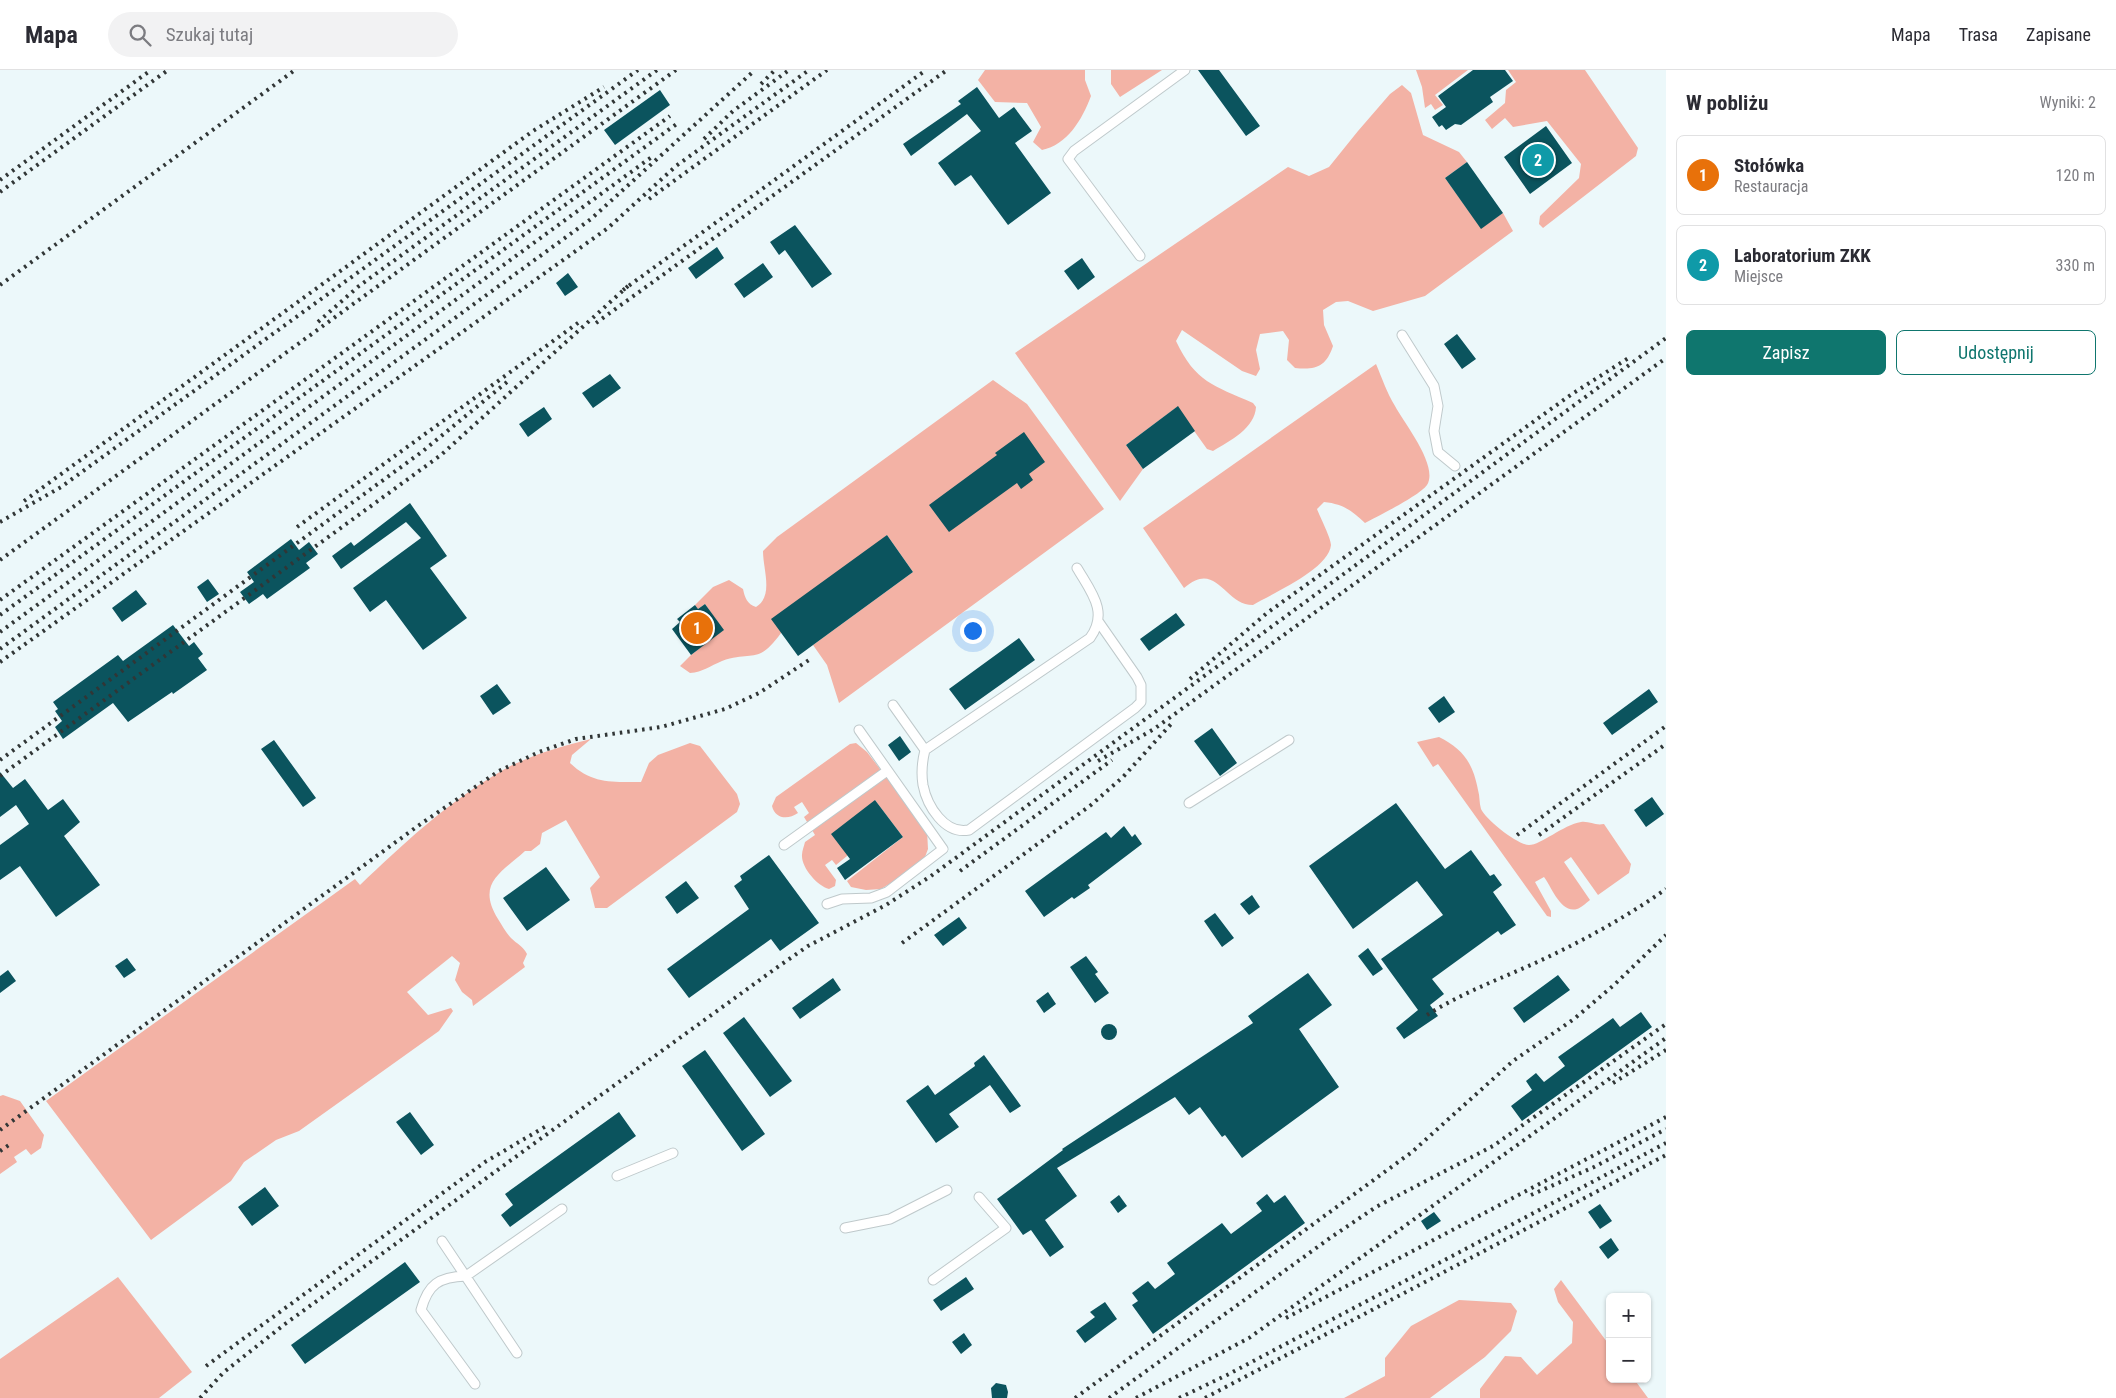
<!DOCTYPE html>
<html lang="pl">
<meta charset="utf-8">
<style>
:root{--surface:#fff;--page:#f2f2f3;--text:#2b2b33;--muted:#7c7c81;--line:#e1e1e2;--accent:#0f766e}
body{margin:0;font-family:"Roboto Condensed",sans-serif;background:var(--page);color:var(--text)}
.controls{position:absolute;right:15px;bottom:15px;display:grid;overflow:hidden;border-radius:8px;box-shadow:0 1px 4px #0004}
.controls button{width:45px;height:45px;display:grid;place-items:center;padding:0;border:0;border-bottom:1px solid var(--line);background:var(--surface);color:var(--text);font:25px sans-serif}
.you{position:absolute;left:972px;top:560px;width:18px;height:18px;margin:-12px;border:4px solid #fff;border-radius:50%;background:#1a73e8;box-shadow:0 0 0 8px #1a73e833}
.badge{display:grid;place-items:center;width:32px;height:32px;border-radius:50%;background:var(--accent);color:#fff;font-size:16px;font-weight:700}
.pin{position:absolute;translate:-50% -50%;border:2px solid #fff;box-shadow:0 1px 5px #0006}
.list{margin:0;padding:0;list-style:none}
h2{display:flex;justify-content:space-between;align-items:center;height:65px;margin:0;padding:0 20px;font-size:21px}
h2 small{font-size:16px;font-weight:400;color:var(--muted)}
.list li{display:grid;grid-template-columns:32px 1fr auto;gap:15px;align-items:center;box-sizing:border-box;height:80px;margin:0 10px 10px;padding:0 10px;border:1px solid var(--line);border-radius:8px}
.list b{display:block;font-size:19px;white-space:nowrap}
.list p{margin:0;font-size:16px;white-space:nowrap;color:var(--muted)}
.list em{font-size:16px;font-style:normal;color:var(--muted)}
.actions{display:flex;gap:10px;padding:15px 20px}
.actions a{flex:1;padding:11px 0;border:1px solid var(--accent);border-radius:8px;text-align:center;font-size:18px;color:var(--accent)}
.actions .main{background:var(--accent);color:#fff}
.icon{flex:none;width:28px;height:28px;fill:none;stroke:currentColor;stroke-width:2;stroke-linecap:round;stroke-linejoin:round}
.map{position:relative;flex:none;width:1666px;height:1328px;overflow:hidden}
header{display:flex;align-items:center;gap:30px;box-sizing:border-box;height:70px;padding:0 25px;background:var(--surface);border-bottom:1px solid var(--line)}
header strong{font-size:24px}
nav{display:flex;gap:28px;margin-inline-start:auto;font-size:18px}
.search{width:350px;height:45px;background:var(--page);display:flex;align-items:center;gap:12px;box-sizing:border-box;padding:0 18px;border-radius:28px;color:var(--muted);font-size:19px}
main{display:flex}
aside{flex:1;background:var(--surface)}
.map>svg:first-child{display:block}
.green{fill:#f3b2a5}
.building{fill:#0b545e}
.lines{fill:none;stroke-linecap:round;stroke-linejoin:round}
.lane-casing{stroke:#bfc9cb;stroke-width:11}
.lane{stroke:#fff;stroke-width:9}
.rail{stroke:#313636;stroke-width:4;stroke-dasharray:2.5 5;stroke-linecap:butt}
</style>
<header>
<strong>Mapa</strong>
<div class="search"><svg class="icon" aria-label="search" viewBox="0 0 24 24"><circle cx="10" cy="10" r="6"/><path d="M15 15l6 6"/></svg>Szukaj tutaj</div>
<nav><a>Mapa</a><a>Trasa</a><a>Zapisane</a></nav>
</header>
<main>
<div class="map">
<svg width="1666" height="1328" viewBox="0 0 1666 1328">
<rect width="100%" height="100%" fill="#ecf8fa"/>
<path class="green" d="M985 0H1085V10L1091 26C1082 50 1067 75 1042 80L1033 72 1041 57 1027 33 995 32 978 10Z
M1111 0H1162L1120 27 1111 14Z
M1468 0 1435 25 1443 35 1435 40 1431 34 1425 38 1422 17 1416 0Z
M1508 0H1585L1638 78 1636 86 1543 158 1539 154 1540 146 1579 108 1581 94 1547 51 1513 57 1505 48 1492 59 1485 50 1505 33 1506 20 1516 12Z
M1402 15 1411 23 1423 65 1459 82 1467 92 1445 108 1481 158 1503 143 1513 161 1425 226 1373 241 1348 231 1336 232 1323 240 1324 255 1333 276C1326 297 1316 300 1295 298L1287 290 1289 270 1283 261 1260 264 1256 280 1260 299 1256 306 1242 301 1182 260 1176 271C1196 313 1213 315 1253 333L1256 337C1255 358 1230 371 1213 381L1207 379 1177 337 1126 375 1143 399 1120 431 1015 283 1288 97 1309 106 1329 97 1358 61 1390 24Z
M1376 294C1382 308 1387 323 1395 336 1404 353 1439 396 1427 415 1419 426 1378 446 1365 453 1351 440 1343 434 1324 432L1317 439C1320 447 1331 468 1331 475 1329 499 1273 523 1253 535 1224 535 1217 489 1184 518L1143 458Z
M993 310 1027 334 1104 439 839 633 827 595 813 575 913 502 887 465 781 563C757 596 754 580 722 591 710 596 703 602 690 603L680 596 691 585 723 560 705 534 698 539 695 535 713 517 729 510 743 519C745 528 747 534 756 537 774 526 763 500 763 481L777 467Z
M1439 667C1463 679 1473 693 1478 720 1480 726 1479 733 1481 739 1486 750 1518 775 1529 775 1541 775 1563 755 1581 752 1590 751 1595 756 1604 754L1631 794 1629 803 1598 825 1571 787 1564 792 1590 830C1586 833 1581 838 1577 839 1561 844 1551 816 1544 807L1535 812 1551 841V847L1547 846 1438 694 1433 697 1417 672Z
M591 669 572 685 570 693C592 714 612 712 641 712L649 693 658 685 690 673 700 676 737 724 740 734 737 742 607 838H595L590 818 600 807 566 750 542 763 540 774 531 781H525C501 803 476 813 498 849 502 855 506 863 511 868 517 874 523 876 527 884L523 893 525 897 473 936 472 930 462 922 455 910 460 893 452 886 407 922 428 945 451 938 453 941 439 961 299 1061 276 1070 244 1092 231 1111 151 1170 46 1031 355 809 360 815C403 774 447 733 498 703 526 686 559 677 591 669Z
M856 673 867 682 927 760 928 779 925 787 919 796 881 819 866 820 851 817 847 811 903 767 875 730 847 786 836 795 832 790 825 795 836 810 835 816 829 819C817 816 801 797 802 785 802 781 804 776 805 772L815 765 804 747 809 743 802 732 794 737 798 743C788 750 775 749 772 736L776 727 850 674Z
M3 1025 20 1031 44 1065 41 1078 31 1085 26 1079 14 1087 17 1092 0 1104V1026Z
M118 1207 192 1302 159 1328H0V1289Z
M1561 1210 1610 1276V1309H1634L1648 1328H1480V1319L1505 1286 1521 1287 1537 1305 1572 1273 1573 1252 1558 1232 1554 1219Z
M1459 1230 1511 1233 1517 1241 1511 1261 1485 1287 1430 1328H1344L1385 1306V1288L1411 1256Z"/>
<path class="building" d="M1198 0H1219L1260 56 1246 66Z
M1473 0H1505L1513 11 1490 27 1493 32 1461 55 1455 54 1446 60 1442 55 1439 57 1432 47 1446 37 1438 26Z
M977 17 999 48 1014 37 1032 61 1015 73 1051 123 1008 155 971 105 955 116 938 93 981 61 967 44 911 86 903 74 961 34 958 31Z
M660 20 670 35 615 75 604 60Z
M1546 56 1572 93 1530 124 1504 87Z
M1467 92 1503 143 1481 159 1445 108Z
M795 155 832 204 812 218 785 180 779 185 770 172Z
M717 177 724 188 696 209 688 198Z
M1082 188 1095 207 1078 220 1064 201Z
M763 193 773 207 744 228 734 214Z
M568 203 578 217 565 226 556 213Z
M1457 264 1476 289 1462 299 1444 274Z
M610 304 621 318 593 338 582 323Z
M1178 336 1195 361 1143 399 1126 375Z
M544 337 552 349 528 367 519 354Z
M1024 362 1045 392 1029 404 1033 410 1021 419 1017 413 949 462 929 435 997 385 995 383Z
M410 433 447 486 430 498 467 548 423 580 386 530 370 542 353 518 421 468 406 452 341 499 332 486 351 472 354 476Z
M887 465 913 502 798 586 771 549Z
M291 469 299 480 309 472 318 484 306 493 310 498 267 529 263 524 249 534 240 522 254 512 247 502Z
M208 509 219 524 207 532 197 517Z
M136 520 147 534 122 552 112 538Z
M705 534 724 560 691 585 672 559 680 552 677 549 695 535 698 539Z
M1176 543 1185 555 1149 581 1140 569Z
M173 555 189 576 194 572 203 584 198 588 207 600 173 624 172 622 128 652 113 633 63 669 55 657 62 651 55 641 58 639 53 632 118 585 123 591Z
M1019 568 1035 590 965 640 949 619Z
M497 614 511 633 493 645 480 626Z
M1649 619 1658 632 1612 665 1603 653Z
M1444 626 1455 642 1439 653 1428 638Z
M1212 658 1237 693 1220 706 1194 671Z
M900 666 911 682 899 691 888 675Z
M274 670 316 728 303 737 261 679Z
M0 702 13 718 25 709 48 740 63 729 80 752 64 766 100 815 56 847 20 796 0 810V775L29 754 16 735 0 747Z
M1652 727 1664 744 1646 757 1634 740Z
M875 730 903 767 845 810 837 798 850 789 831 764Z
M1396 733 1445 799 1471 780 1490 806 1494 804 1502 815 1493 822 1516 855 1501 865 1498 861 1432 909 1444 924 1430 935 1438 946 1404 969 1396 958 1418 940 1381 889 1443 845 1417 811 1353 859 1309 796Z
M1124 756 1132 767 1135 764 1142 774 1088 815 1090 818 1074 829 1072 827 1044 847 1025 821 1106 762 1111 768Z
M769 785 819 853 780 881 771 869 689 928 667 899 749 839 734 816 742 810 740 806Z
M546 797 570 830 527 861 503 828Z
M686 811 699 828 677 844 665 827Z
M1252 825 1260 837 1249 845 1240 834Z
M1215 843 1234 868 1222 877 1204 851Z
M959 847 967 858 943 876 934 865Z
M1368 878 1383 899 1373 906 1358 886Z
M1086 886 1098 902 1095 904 1109 923 1095 933 1070 897Z
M127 888 136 900 124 908 115 896Z
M8 900 16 911 0 923V906Z
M1308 903 1332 935 1299 959 1339 1017 1242 1088 1225 1065 1222 1067 1200 1037 1189 1045 1175 1027 1057 1098 1077 1126 1045 1150 1064 1177 1050 1187 1031 1160 1023 1165 997 1129 1063 1080 1062 1079 1253 953 1248 946Z
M1558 905 1570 920 1524 953 1513 938Z
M833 908 841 920 800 949 792 938Z
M1048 922 1056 934 1044 943 1036 931Z
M1641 942 1652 957 1522 1051 1511 1036 1532 1020 1526 1011 1536 1003 1544 1012 1565 996 1558 987 1613 948 1620 957Z
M744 947 792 1011 770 1027 723 963Z
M1101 962a8 8 0 1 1 16 0a8 8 0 1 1-16 0Z
M705 980 765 1064 742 1081 682 996Z
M984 985 1021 1036 1010 1043 990 1015 949 1044 959 1057 936 1073 906 1031 928 1015 935 1025 975 996 974 993Z
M410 1042 434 1075 421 1085 396 1052Z
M619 1042 636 1066 510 1157 501 1145 513 1135 505 1124Z
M265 1117 279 1136 252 1156 238 1137Z
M1267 1124 1274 1133 1285 1125 1305 1153 1153 1264 1132 1235 1138 1231 1132 1223 1148 1211 1155 1219 1175 1204 1167 1193 1222 1153 1231 1164 1262 1141 1256 1133Z
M1119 1125 1127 1136 1118 1143 1110 1132Z
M1600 1134 1612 1151 1600 1159 1588 1142Z
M1434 1142 1441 1151 1427 1160 1421 1151Z
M1611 1168 1619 1180 1608 1189 1599 1177Z
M405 1192 420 1212 305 1294 291 1275Z
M966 1207 974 1219 941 1241 933 1230Z
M1105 1232 1117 1249 1085 1273 1076 1261 1095 1247 1090 1242Z
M964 1263 972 1275 961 1284 952 1272Z
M996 1313 1006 1315 1008 1322 1007 1328H992L991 1318Z"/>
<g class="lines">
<defs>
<path id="lane" d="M1140 186 1068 89 1074 81 1185 0
M1402 265 1434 316 1438 336 1434 361 1438 382 1455 396
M893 635 925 680 1090 568C1109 542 1091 522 1077 498
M925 680C922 692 921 703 923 715 927 736 945 765 969 760L1135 638 1141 632V615L1137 607 1098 551
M1189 733 1289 670
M784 775 887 701
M827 834 842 829 871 828 887 822 943 779 859 660
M617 1106 673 1083
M845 1158 890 1149 947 1120
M442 1171 517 1283
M933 1210 1006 1158 979 1127
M475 1314 421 1240C428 1214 439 1207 466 1206L562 1139"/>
</defs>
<use href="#lane" class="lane-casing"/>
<use href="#lane" class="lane"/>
<path class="rail" d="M761 14 775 0
M704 69 733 41 789 0
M0 110 151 0
M0 122 168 0
M649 129 827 0
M0 215 295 0
M623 220 926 0
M318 252 359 216 657 0
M596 253 947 0
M24 431 533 61 604 17
M0 452 61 417 638 0
M297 457 582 250
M0 490 676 0
M0 530 670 46
M0 545 678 53
M0 562 653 86
M0 579 591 149 755 0
M0 592 608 158 676 96 809 0
M1190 609 1267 543 1572 324 1630 287
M0 690 423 381 507 312
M1098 691 1154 659 1666 288
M0 706 441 385 628 216
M1517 765 1666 656
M1539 765 1666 674
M960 801 1112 690
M902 873 1091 735 1123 707 1172 653
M1427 945C1460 924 1497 910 1533 894 1579 873 1625 848 1666 819
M1613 1013 1666 980
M0 1060 422 753 499 701 539 682 576 669 661 657 725 639 759 623 812 588
M0 1081 9 1075
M1531 1125 1594 1097 1666 1059
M1286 1248 1666 1047
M206 1296 485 1092 548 1055
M200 1328 224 1302 285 1254 779 896 808 876 886 835 931 806 1666 268
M1075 1328 1412 1082 1513 991 1574 949 1614 915 1666 865
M1109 1328 1330 1168 1376 1137 1493 1076 1666 954
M1136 1328 1249 1268 1666 968
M1179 1328 1227 1305 1666 1073
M1205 1328 1666 1085"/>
</g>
</svg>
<div class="controls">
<button>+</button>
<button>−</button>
</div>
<div class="you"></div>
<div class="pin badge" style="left:697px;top:558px;background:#e8710a">1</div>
<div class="pin badge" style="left:1538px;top:90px;background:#0f9aa8">2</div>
</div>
<aside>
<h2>W pobliżu<small>Wyniki: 2</small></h2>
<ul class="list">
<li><span class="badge" style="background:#e8710a">1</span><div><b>Stołówka</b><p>Restauracja</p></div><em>120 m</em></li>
<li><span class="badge" style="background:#0f9aa8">2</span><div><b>Laboratorium ZKK</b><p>Miejsce</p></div><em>330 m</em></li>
</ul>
<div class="actions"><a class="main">Zapisz</a><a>Udostępnij</a></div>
</aside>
</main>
